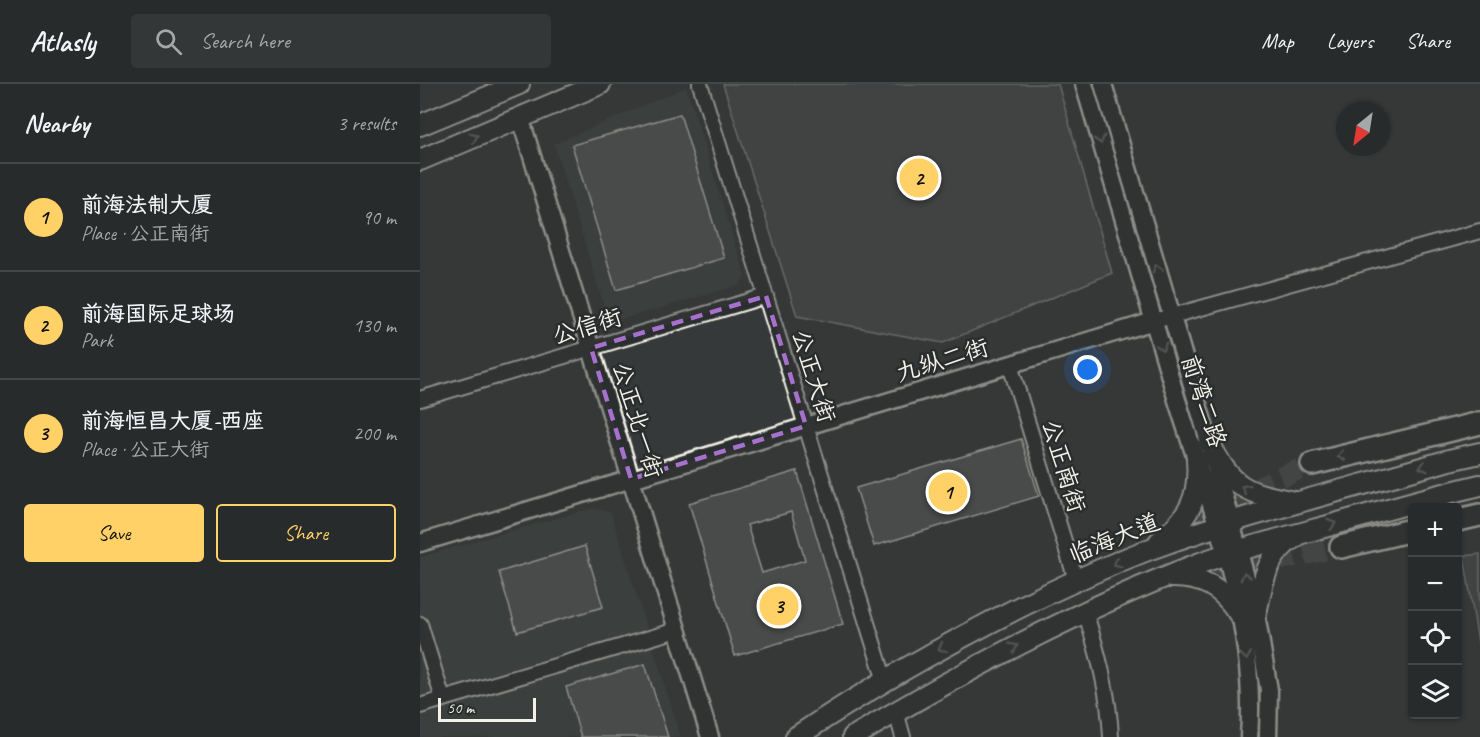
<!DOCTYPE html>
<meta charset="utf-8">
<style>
:root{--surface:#282b2b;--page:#343737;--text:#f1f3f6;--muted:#a5a7a9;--line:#444747;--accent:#ffd166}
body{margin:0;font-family:Caveat,"LXGW WenKai TC",sans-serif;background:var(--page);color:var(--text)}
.controls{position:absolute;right:18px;bottom:18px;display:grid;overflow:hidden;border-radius:6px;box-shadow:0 2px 4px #0004}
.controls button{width:54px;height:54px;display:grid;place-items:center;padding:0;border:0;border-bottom:2px solid var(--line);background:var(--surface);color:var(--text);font:30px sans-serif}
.compass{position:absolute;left:916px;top:18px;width:54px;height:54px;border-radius:50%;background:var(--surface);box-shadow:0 2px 4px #0004;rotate:210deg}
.scale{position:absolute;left:18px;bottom:15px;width:98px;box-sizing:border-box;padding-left:6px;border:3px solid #f4f1e8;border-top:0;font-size:16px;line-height:21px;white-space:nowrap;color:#f4f1e8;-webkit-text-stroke:4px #2a2d2e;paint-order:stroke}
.you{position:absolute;left:668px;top:286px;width:21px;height:21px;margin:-15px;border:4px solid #fff;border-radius:50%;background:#1a73e8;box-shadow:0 0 0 9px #1a73e833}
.badge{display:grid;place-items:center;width:39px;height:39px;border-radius:50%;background:var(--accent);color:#111;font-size:20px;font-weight:700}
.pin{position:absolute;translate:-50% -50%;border:3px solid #fff;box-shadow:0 2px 6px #0006}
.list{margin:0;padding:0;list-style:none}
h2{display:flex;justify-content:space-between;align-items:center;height:78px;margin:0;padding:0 24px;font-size:26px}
h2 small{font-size:20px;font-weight:400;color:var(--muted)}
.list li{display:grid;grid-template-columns:39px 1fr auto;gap:18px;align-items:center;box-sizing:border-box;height:108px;padding:0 24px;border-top:2px solid var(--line)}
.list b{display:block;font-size:22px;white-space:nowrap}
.list p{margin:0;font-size:20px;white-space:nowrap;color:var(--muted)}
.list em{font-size:20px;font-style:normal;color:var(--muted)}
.actions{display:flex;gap:12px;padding:18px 24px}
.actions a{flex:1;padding:14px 0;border:2px solid var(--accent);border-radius:6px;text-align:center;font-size:21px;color:var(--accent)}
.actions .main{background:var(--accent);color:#111}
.icon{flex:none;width:33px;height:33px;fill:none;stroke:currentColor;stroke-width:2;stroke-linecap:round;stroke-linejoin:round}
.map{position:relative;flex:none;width:1060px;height:653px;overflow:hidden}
header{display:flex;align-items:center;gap:36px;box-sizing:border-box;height:84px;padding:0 30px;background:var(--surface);border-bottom:2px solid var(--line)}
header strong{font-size:28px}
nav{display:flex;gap:33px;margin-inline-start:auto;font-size:21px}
.search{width:420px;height:54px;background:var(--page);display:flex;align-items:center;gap:15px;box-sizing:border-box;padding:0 21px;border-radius:6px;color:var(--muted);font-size:22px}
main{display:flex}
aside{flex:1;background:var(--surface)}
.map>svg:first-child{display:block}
.built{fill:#434645}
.green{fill:#4e514f;stroke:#a1a19c;stroke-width:1.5}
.building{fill:#616362;stroke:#f4f1e8;stroke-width:1.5;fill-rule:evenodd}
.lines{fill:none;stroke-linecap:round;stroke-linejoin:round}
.primary-tunnel{stroke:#525553;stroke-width:21;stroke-dasharray:21 10;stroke-linecap:butt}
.minor-casing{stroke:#f4f1e8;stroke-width:18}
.tertiary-casing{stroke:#f4f1e8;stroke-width:21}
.secondary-casing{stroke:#f4f1e8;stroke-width:24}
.primary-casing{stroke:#f4f1e8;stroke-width:26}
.minor{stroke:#2a2d2e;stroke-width:14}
.tertiary{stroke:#2a2d2e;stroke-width:16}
.secondary{stroke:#2a2d2e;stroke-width:20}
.primary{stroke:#2a2d2e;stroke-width:21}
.oneway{stroke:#71726f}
.marked{fill:none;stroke:#a571cd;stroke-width:4.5;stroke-dasharray:12 8;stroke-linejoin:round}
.labels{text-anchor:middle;stroke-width:5;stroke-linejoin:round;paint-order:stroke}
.street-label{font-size:24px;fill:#f4f1e8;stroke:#2a2d2e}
</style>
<header>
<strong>Atlasly</strong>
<div class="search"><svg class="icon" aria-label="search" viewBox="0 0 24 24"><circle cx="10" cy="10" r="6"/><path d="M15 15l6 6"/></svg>Search here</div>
<nav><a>Map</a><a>Layers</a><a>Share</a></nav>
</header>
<main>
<aside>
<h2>Nearby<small>3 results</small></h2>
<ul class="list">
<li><span class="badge">1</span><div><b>前海法制大厦</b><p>Place · 公正南街</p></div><em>90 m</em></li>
<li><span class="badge">2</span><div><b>前海国际足球场</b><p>Park</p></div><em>130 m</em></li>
<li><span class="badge">3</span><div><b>前海恒昌大厦-西座</b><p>Place · 公正大街</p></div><em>200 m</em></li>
</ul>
<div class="actions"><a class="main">Save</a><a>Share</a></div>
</aside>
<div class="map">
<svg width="1060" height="653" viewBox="0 0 1060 653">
<rect width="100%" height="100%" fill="#363939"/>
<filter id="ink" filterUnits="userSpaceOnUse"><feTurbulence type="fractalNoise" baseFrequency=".0167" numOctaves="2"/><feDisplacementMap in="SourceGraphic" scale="12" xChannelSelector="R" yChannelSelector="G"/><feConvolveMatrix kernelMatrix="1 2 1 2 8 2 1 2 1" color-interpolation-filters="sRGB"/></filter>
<g filter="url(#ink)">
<path class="built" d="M266 3 325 192 319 201 196 237 187 232 134 60Z
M173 424 191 429 261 653H0V473Z"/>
<path class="green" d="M303 0H638L692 189 523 259 377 232Z
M1060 470V570L1044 472Z"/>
<path class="building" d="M260 30 304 174 196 206 152 61Z
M601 355 619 412 454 462 436 404Z
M377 387 423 540 315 572 269 419ZM371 428 385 476 342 489 327 441Z
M165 462 183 523 97 548 79 488Z
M225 580 248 653H161L146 603Z"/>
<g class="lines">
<path class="primary-tunnel" d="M750 449 861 393 892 380
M763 495 921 463"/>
<defs>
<path id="minor" d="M280 0 465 597
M734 237 1060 147
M590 281 656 496
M0 315 346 212
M665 527C678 569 689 609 691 653
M0 540 23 615
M0 622 257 546
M476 628 483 653"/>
<path id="tertiary" d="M664 0C695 104 725 209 756 313 790 423 838 536 829 653
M683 0 789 358 836 530 849 606 848 653
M100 33 290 653
M0 459 734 237"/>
<path id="secondary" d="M0 41 99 0
M0 76 180 0
M789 358C812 405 826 409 875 418
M739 458C769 433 780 415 777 376
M750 493C781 492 802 503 819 530
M836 530C842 500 846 470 875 453
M376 653C449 604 526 560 604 521 646 501 689 480 733 464 829 429 930 405 1029 376L1060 369
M433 653C543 588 655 527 775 481 813 466 853 457 893 446 949 431 1004 414 1060 401"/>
<path id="primary" d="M892 380 1060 339
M1038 436 1060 431
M921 463 992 446"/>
</defs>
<use href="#minor" class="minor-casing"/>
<use href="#tertiary" class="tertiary-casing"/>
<use href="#secondary" class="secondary-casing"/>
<use href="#primary" class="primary-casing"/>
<use href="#minor" class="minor"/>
<use href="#tertiary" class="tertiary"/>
<use href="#secondary" class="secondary"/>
<use href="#primary" class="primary"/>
</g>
<defs><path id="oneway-chevron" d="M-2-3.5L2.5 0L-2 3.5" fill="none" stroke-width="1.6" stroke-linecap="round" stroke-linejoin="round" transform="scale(1.5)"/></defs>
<g class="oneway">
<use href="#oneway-chevron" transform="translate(54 53) rotate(-23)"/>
<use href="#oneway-chevron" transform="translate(680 56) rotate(73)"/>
<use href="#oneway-chevron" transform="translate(737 184) rotate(-106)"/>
<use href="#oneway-chevron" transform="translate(742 263) rotate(74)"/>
<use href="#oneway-chevron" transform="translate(921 372) rotate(166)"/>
<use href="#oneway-chevron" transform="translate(1003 383) rotate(164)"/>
<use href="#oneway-chevron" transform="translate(825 404) rotate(-149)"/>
<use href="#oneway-chevron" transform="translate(912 440) rotate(-18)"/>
<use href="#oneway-chevron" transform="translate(697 479) rotate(158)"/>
<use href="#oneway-chevron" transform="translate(825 492) rotate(-105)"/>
<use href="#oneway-chevron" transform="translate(594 563) rotate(-27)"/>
<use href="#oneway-chevron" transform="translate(522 564) rotate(151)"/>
<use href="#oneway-chevron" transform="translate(826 572) rotate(83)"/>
</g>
</g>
<path d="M0 0H1060V653H0ZM346 212 386 342 211 395 171 264Z" fill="#363939" fill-opacity=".55" fill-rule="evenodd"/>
<path class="marked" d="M346 212 386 342 211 395 171 264Z"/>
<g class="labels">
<g class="street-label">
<text transform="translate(167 242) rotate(-17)" y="8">公信街</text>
<text transform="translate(522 276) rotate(-17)" y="8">九纵二街</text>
<text transform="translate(394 292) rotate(73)" y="8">公正大街</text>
<text transform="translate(784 317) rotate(72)" y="8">前湾二路</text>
<text transform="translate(218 336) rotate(73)" y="8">公正北一街</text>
<text transform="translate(644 382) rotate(73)" y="8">公正南街</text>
<text transform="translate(694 454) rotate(-22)" y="8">临海大道</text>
</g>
</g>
</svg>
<div class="controls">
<button>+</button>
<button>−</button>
<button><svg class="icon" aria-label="locate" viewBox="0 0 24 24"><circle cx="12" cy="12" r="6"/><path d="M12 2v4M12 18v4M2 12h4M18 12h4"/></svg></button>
<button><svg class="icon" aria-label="layers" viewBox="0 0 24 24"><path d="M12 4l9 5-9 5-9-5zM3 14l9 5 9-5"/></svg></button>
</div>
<svg class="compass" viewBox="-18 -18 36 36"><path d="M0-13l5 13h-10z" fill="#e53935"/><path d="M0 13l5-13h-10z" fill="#a5a7a9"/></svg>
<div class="scale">50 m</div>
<div class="you"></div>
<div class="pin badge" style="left:528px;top:408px">1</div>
<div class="pin badge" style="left:499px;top:94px">2</div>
<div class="pin badge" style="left:359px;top:522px">3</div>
</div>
</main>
